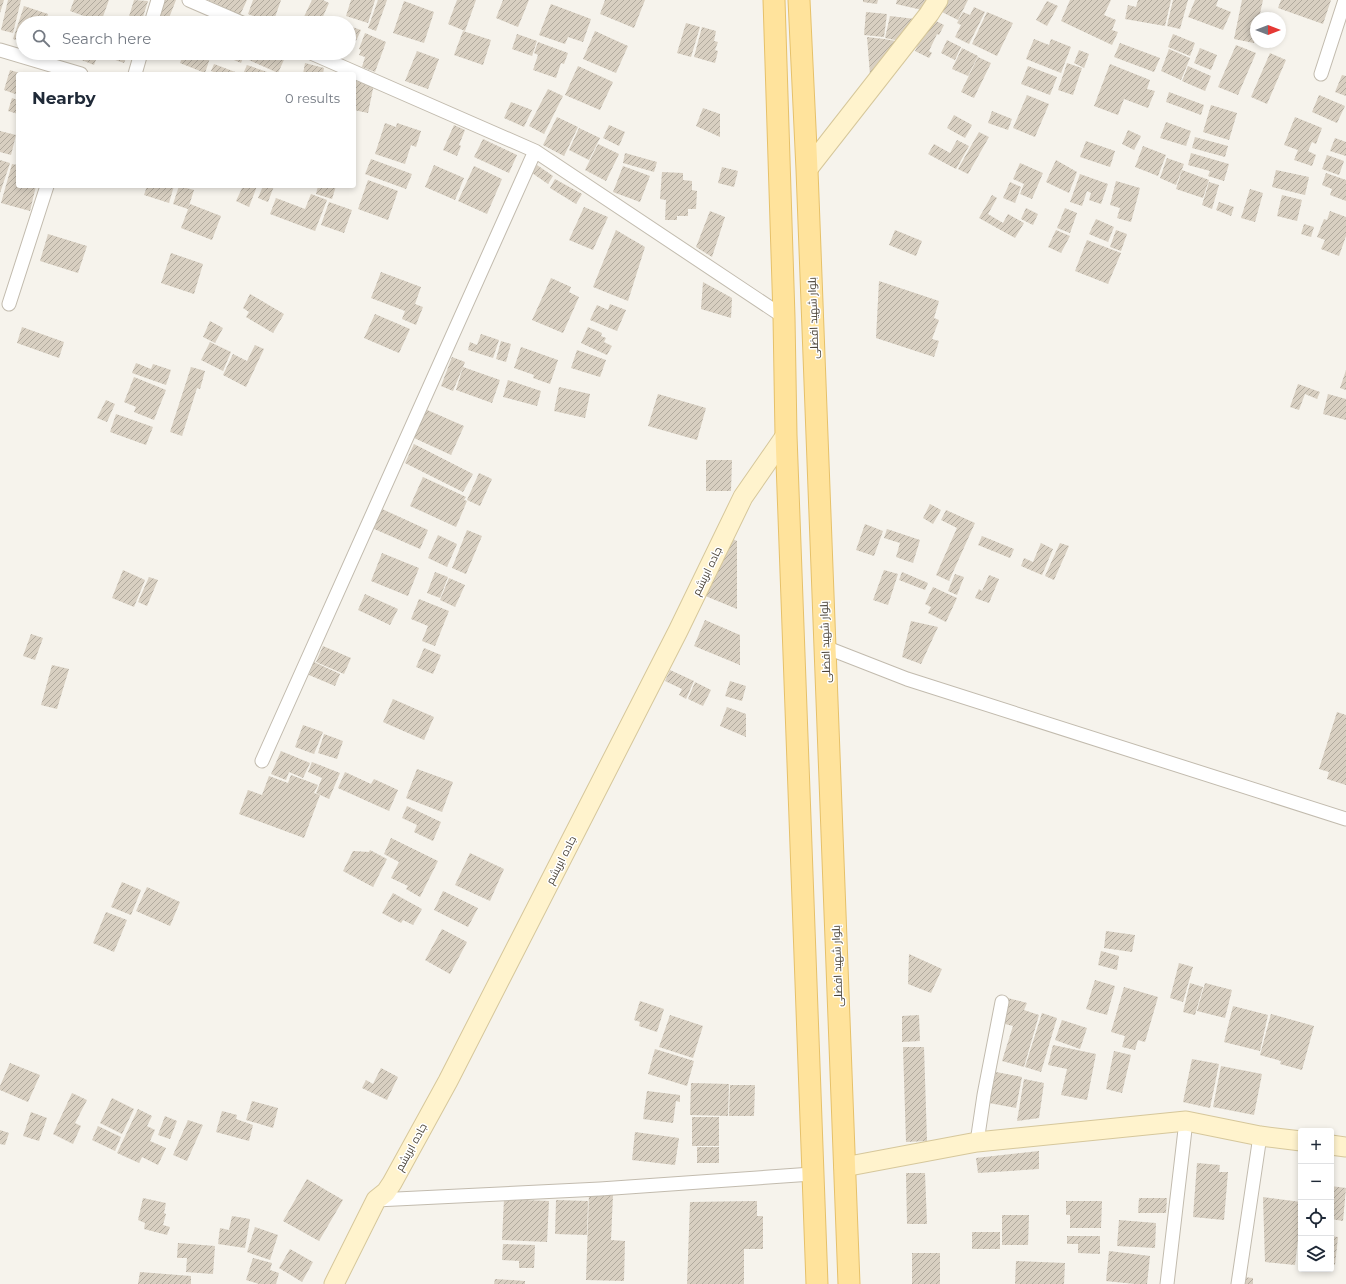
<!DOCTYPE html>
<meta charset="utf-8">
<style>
:root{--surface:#fff;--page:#f2f2f3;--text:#1f2937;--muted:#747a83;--line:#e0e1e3}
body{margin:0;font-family:Montserrat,Cairo,sans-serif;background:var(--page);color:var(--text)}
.controls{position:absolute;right:12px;bottom:12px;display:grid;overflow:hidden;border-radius:4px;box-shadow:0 2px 6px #0003}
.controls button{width:36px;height:36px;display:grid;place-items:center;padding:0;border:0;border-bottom:1px solid var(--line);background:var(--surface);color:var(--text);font:20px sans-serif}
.compass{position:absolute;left:1250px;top:12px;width:36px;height:36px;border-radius:50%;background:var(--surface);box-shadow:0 2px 6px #0003;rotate:90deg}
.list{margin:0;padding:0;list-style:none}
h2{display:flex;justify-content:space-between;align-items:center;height:52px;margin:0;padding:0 16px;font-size:17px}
h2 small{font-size:13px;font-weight:400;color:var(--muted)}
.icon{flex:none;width:22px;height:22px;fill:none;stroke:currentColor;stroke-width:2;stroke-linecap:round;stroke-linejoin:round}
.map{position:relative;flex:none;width:1346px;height:1284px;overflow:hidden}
.search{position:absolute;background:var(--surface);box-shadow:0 2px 6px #0003;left:16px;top:16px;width:340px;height:44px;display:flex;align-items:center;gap:10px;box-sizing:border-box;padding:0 14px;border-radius:22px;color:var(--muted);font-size:15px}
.panel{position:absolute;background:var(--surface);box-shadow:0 2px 6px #0003;left:16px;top:72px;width:340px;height:116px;border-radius:4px}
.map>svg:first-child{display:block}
.building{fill:url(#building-hatch)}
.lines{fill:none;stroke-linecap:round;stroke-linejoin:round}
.street-casing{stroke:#c2bbae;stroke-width:15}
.secondary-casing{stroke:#d6c79b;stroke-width:21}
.primary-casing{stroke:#e6c16a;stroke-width:23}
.street{stroke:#fff;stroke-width:13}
.secondary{stroke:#fff3cd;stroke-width:19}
.primary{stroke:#ffe39c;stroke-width:21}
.labels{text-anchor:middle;stroke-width:3;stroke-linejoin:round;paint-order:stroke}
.street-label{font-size:11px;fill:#4b4439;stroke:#fff}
</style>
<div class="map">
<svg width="1346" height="1284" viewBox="0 0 1346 1284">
<defs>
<pattern id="building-hatch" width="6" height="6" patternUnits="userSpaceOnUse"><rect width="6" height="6" fill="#d8cfc1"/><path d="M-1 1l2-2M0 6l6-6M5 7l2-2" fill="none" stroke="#b1aa9e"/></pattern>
</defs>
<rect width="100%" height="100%" fill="#f6f3ec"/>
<path class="building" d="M0 0H4L0 13Z
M8 0H21L13 33 1 30Z
M74 0H109L101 22 70 11Z
M134 0 148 1 141 23H127Z
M165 0H176L167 23H156Z
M208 0H247L240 15Z
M253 0H281L273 23 248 14Z
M312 0H323L329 3 320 23H301Z
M351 0H375L368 23 346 16Z
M378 0H387L376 31 368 28Z
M457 0H476L465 31 448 24Z
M503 0H529L518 27 496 18Z
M605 0H645L634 28 600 14Z
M863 0H878L877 4 863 2Z
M897 0H927L922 10 896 4Z
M943 0H968L958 20 938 10Z
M1070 0H1111L1104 15 1116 20 1112 30 1118 32 1112 45 1061 21Z
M1138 0H1171L1165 26 1125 19 1128 5 1136 7Z
M1173 0H1188L1180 29 1167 26Z
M1195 0H1218L1216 6 1231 12 1223 30 1188 17Z
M1242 0H1263L1259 18H1256V33L1254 43 1234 39Z
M1281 0H1331L1323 24 1278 8Z
M404 1 434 12 424 43 393 33Z
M1047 1 1058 6 1047 26 1036 20Z
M551 4 591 19 583 42 568 37 565 44 539 35Z
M24 6 48 14 46 23H23V42L13 39Z
M974 7 985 12 969 44 955 37 961 25 957 23 963 12 970 15Z
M866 12 887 14 884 37 864 35Z
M987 12 1013 23 997 56 972 44Z
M200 16 217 23H197Z
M890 16 915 19 905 42 885 38Z
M930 18 944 25 939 35 937 34 929 51 932 53 929 58 915 51Z
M686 23 700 27 691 57 677 53Z
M349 26 361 30 356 41 349 38Z
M702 27 716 31 714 41 718 42 715 50 718 51 715 63 694 57Z
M463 31 491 40 483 65 454 55Z
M595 31 628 46 616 73 583 59Z
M365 33 386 42 375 72 362 67 365 57 359 55 361 50 359 49Z
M517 34 537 41 532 56 512 49Z
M1173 34 1195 43 1190 56 1168 47Z
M867 37 884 39V40V39L902 42 870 75Z
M1034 39 1049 45 1051 39 1071 47 1061 73 1026 59Z
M947 40 961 47 955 60 941 53Z
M538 42 568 53 564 64 561 63 556 78 533 70 538 55 534 53Z
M1120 43 1160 58 1154 72 1114 57Z
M1236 45 1256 53 1238 95 1218 87Z
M962 48 978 56 968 76 952 69Z
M1200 48 1217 55 1211 70 1194 63Z
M1169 49 1190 58 1181 80 1161 71Z
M1079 50 1089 54 1084 68 1074 63Z
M417 51 439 59 428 89 405 81Z
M69 53H87L97 57 94 65 69 55Z
M95 53H128L124 63Z
M184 53H205L211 55 205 73 180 63Z
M217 53H245L241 63Z
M252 53H287L278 73 249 60Z
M1270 53 1286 60 1267 104 1251 97Z
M978 57 991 63 974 98 961 92Z
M305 63 324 68 323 74H303Z
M1067 63 1082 68 1073 95 1058 90Z
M214 64 238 73 237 74H219L211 71Z
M1110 64 1150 80 1147 89 1155 91 1148 108 1124 99 1118 115 1094 106Z
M247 65 273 74H243Z
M578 66 613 82 600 110 565 95Z
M1028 66 1057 77 1050 95 1021 84Z
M1188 66 1211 76 1205 91 1182 81Z
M10 70 23 74H18V95L4 90Z
M1342 75 1346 76V96L1335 92Z
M354 81 374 84 368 113 354 110Z
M548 89 563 96 544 134 529 126Z
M1169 92 1204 105 1201 115 1166 102Z
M1027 95 1049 104 1035 137 1013 128Z
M1319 95 1345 106 1337 123 1312 112Z
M12 98 18 100V114L8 111Z
M511 102 532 110 524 127 504 118Z
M1211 105 1237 113 1229 140 1203 132Z
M703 108 720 114V137L696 126Z
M992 111 1012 119 1008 130 988 123Z
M954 115 972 125 965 138 947 128Z
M557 117 578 127 564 156 543 145Z
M1295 117 1322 128 1316 144 1312 142 1308 151 1316 155 1312 166 1294 160 1298 150 1284 145Z
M1166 122 1191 131 1186 146 1160 138Z
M385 123 396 127 397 123 421 131 416 147 411 145 405 164 375 154Z
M454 125 465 130 459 145 461 146 457 156 443 150Z
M609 125 625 132 619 146 603 138Z
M579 128 600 138 589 160 569 150Z
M1128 130 1141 136 1134 150 1122 144Z
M0 131 16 135 11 155 0 152Z
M979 132 989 137 968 174 958 169Z
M1195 137 1228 146 1225 157 1192 148Z
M1335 138 1346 142V156L1330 151Z
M483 139 517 155 509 173 474 157Z
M957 140 969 146 956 169 928 154 934 144 950 153Z
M1086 141 1115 151 1110 167 1080 157Z
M598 144 619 154 606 181 585 170Z
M1143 146 1166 155 1158 176 1135 167Z
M625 153 657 162 654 172 623 163Z
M1191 153 1229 164 1224 181 1208 176 1210 171 1188 165Z
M1327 155 1344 161 1339 175 1322 169Z
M1167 158 1184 164 1176 185 1160 178Z
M371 159 412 174 406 189 365 174Z
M0 160 10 163 0 193Z
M1056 160 1077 172 1069 193 1046 182Z
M1020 163 1043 173 1032 199 1020 194 1024 184 1013 179Z
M12 164 18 165V186H36L30 211 1 203Z
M434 165 464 178 455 200 425 187Z
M537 165 553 176 548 184 532 173Z
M474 166 502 179 487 214 458 201Z
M623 166 650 176 640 202 613 192Z
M722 167 738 171 734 187 718 183Z
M1182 170 1209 180 1203 198 1176 189Z
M1276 170 1309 177 1305 195 1272 187Z
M662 172 683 173V180L692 181V190L697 191 696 209H688V216H677V220H665L666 200 660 199Z
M1326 173 1346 180V201L1330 195 1332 189 1322 185Z
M1080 174 1108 184 1101 204 1089 200 1091 193 1087 191 1082 206 1070 202Z
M555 179 582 194 576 204 550 188Z
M368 180 398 191 388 220 358 209Z
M1116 181 1140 188 1131 222 1117 218 1120 208 1110 205Z
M1010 182 1021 187 1015 203 1003 198Z
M1209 182 1219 185 1212 209 1202 205Z
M147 186H174L169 203 144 195Z
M179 186 194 190 188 209 173 204Z
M243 186H257L249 207 236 201Z
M263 186H274L268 202 258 198Z
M318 186H336L332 199 316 194Z
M1250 189 1263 193 1255 222 1241 218Z
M311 194 327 200 315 231 270 214 276 198 305 209Z
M992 195 997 198 988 214 1003 223 1008 214 1024 223 1015 238 979 218Z
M1282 195 1302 200 1297 221 1277 216Z
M329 202 352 210 344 233 321 225Z
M1219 202 1234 207 1231 216 1216 210Z
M190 204 221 216 212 240 181 228Z
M584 207 608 217 593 250 569 240Z
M1026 208 1038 214 1033 225 1021 219Z
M1065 208 1077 213 1070 233 1057 228Z
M710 211 725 217 712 257 696 247Z
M1330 211 1346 217V236L1339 256 1321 249 1325 240 1317 237 1324 219 1327 220Z
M1096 219 1114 227 1108 242 1089 234Z
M1304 224 1314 227 1311 237 1301 234Z
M616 230 645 247 628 301 593 287Z
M895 230 922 241 916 256 889 245Z
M1056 230 1070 236 1061 253 1048 247Z
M1116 230 1127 234 1121 251 1110 247Z
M48 234 87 246 78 273 40 261Z
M1087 240 1121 253 1108 284 1075 271Z
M171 253 203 264 194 294 161 283Z
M381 272 421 287 415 304 423 307 416 325 402 319 405 311 371 298Z
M551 278 571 287 569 292 579 297 563 333 532 320Z
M879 281 939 301 934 318 939 320 932 339 939 341 934 357 876 338Z
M703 282 732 298 731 318 701 309Z
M250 294 284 314 273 333 246 317 249 312 243 308Z
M610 304 626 310 617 331 590 320 597 305 608 310Z
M375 314 410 329 399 353 364 338Z
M210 321 223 328 215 343 203 337Z
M22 327 64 342 59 358 17 343Z
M588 327 602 333 601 336 606 338 604 342 612 346 607 355 581 343Z
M481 334 499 340 493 358 468 350 470 342 477 345Z
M501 341 511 344 506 362 496 359Z
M210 342 231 352 223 371 201 360Z
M255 345 264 349 246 387 223 375 233 354 247 361Z
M521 347 558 360 550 384 533 378 534 375 514 368Z
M577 350 606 360 600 377 571 368Z
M452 357 465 362 453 391 441 386Z
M136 363 151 369 153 364 171 370 166 385 132 373Z
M191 367 205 371 200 389 197 388 182 436 170 432Z
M463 367 500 380 492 403 456 390Z
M1346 370V390L1340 388Z
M134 377 166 390 154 420 134 412 136 407 124 402Z
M508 380 541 391 537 406 503 397Z
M1298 384 1320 392 1317 399 1305 394 1299 410 1290 407Z
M559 387 590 394 585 418 554 411Z
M658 394 706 408 697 440 648 426Z
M1328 394 1346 399V420L1323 414Z
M106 400 115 404 107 422 97 418Z
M425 409 464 426 451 455 412 437Z
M116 414 153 427 146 445 110 432Z
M414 444 473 474 463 492 405 463Z
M706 460H732L731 491H706Z
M479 473 492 479 480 506 467 500Z
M423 477 466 497 464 500 467 501 456 527 410 506Z
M930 504 941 510 933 524 923 518Z
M380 508 428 530 420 549 372 528Z
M946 510 975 523 949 581 936 575 957 528 941 520Z
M865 524 883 531 874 556 856 550Z
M887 529 920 540 913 563 896 557 900 543 884 538Z
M467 530 482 536 466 574 452 568Z
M438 535 457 544 447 567 428 558Z
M982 536 1014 549 1010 558 978 545Z
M729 537 737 541V609L703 595Z
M1041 543 1053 549 1042 575 1021 566 1024 558 1033 562Z
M1060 543 1069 546 1054 580 1045 576Z
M382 553 419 568 408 596 371 581Z
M123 570 145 580 134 607 112 598Z
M884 570 898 574 888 605 873 600Z
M435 572 448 577 440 598 427 593Z
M902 572 928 583 925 590 899 580Z
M955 574 964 577 957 595 948 591Z
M989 575 999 579 989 603 975 598 979 589 982 591Z
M149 577 158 580 147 606 138 602Z
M449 578 465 585 455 607 440 600Z
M933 587 957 598 946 622 928 613 931 607 925 604Z
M365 594 398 609 390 625 358 610Z
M419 599 449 611 435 646 422 641 428 626 411 619Z
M705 620 740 635V665L694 646Z
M911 621 938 627 921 664 902 657Z
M31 634 43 638 35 660 23 656Z
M323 646 351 658 344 674 316 662Z
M424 648 441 655 433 674 416 667Z
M314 662 340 674 335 686 309 675Z
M52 665 69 669 57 709 41 705Z
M670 670 694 681 686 699 679 695 682 689 665 681Z
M730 681 746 686 742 701 725 696Z
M695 682 711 690 703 706 688 699Z
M393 699 434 717 424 740 383 722Z
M727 707 746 714V737L720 726Z
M1337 712 1346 715V785L1327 779 1329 772 1319 769Z
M303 725 323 732 314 754 295 747Z
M324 734 343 741 337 759 318 753Z
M281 751 310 763 303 778 289 772 286 780 271 774Z
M312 762 340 773 329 799 316 793 322 778 308 772Z
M417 769 453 782 442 812 406 798Z
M345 772 371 784 374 779 398 790 389 811 338 788Z
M291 775 318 785 314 793 320 795 304 838 239 814 248 790 262 795 269 776 288 783Z
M407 806 441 822 433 841 414 832 417 825 402 818Z
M391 838 438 861 420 897 406 889 408 886 391 878 399 862 384 854Z
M370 850 387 859 373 887 343 871 353 851 369 852Z
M470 853 504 869 490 901 455 885Z
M122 882 141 890 131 915 111 907Z
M147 887 180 902 170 926 136 911Z
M443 891 478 908 468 927 434 910Z
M393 893 422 909 413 925 403 920 401 923 382 913Z
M106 912 127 920 114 952 93 943Z
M442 929 467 942 450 974 425 960Z
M1106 931 1135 935 1132 952 1104 948Z
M1101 951 1119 956 1117 970 1098 965Z
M909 954 942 969 931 993 908 984Z
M1179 963 1193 967 1183 1002 1170 998Z
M1095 980 1115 986 1107 1015 1086 1009Z
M1190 983 1203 987 1195 1015 1183 1012Z
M1205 983 1232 990 1225 1018 1197 1011Z
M1124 987 1158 997 1145 1042 1138 1040 1135 1050 1122 1047 1125 1036 1111 1032Z
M1008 998 1027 1003 1024 1010 1039 1015 1024 1067 1002 1061 1013 1026 1001 1023Z
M640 1001 664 1009 657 1032 639 1026 640 1022 634 1020Z
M1233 1006 1268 1015 1260 1051 1224 1042Z
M1042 1013 1057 1018 1041 1072 1025 1067Z
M1271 1014 1314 1026 1302 1070 1280 1064 1281 1061 1260 1055Z
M670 1015 703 1026 693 1058 659 1047Z
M919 1015 920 1041 902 1042V1016Z
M1062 1020 1087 1028 1080 1049 1055 1040Z
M1053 1045 1096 1054 1087 1100 1061 1095 1067 1069 1048 1065Z
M903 1047H924L927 1141 906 1142Z
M655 1049 694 1061 687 1086 648 1074Z
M1114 1051 1131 1055 1122 1093 1106 1089Z
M1192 1059 1219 1064 1210 1108 1183 1102Z
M10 1063 40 1075 28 1102 0 1090V1086Z
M1221 1066 1262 1074 1254 1115 1213 1107Z
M381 1068 398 1077 387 1100 362 1088 366 1080 373 1084Z
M996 1072 1022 1077 1016 1108 989 1103Z
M1024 1079 1044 1083 1039 1118 1017 1121Z
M691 1083 729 1084 728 1116 690 1115Z
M730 1085H755L754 1116H729Z
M647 1091 680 1095V1102L676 1101 673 1123 643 1119Z
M72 1093 87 1100 75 1123 81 1126 73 1144 53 1134Z
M112 1098 134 1109 122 1134 100 1123Z
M252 1101 278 1108 273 1128 246 1120Z
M138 1109 152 1116 147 1126 155 1130 150 1141 166 1148 158 1165 142 1157 139 1163 117 1153Z
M222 1111 237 1115 236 1119 253 1125 249 1141 216 1132Z
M31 1112 47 1118 39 1141 23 1136Z
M165 1116 177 1121 170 1139 158 1135Z
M692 1117H719V1146H692Z
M188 1120 203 1125 187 1161 173 1155Z
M98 1126 121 1137 115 1151 92 1140Z
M0 1130 9 1133 5 1145 0 1144Z
M635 1132 679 1138 675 1165 632 1160Z
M697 1147H719V1163H697Z
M1039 1151V1169L978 1173 976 1158Z
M1197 1163 1220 1165 1219 1172H1228L1224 1220 1193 1217Z
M906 1173H925L927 1224H907Z
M307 1179 343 1200 319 1241 283 1221Z
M1331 1186 1346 1188 1343 1221 1331 1219Z
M589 1194 613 1195 611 1240 625 1241 624 1281 586 1280Z
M1263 1197 1301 1202V1214L1295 1265 1265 1262Z
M143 1198 166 1203 164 1213 166 1214 163 1225 170 1227 167 1235 144 1229 145 1223 138 1220Z
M1139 1198H1167L1166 1213H1138Z
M504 1199 549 1201 547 1242 502 1240Z
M556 1200 588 1201 587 1235 555 1234Z
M757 1201V1216H763V1249H744V1284H687L690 1202Z
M1066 1201H1102L1101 1228H1070V1215H1066Z
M1002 1215H1029L1028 1245H1002Z
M232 1216 250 1219 245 1248 218 1244 220 1228 229 1230Z
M1119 1220 1156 1223 1155 1248 1117 1246Z
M255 1227 278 1235 270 1260 247 1252Z
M972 1232H1000V1249H972Z
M1067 1236H1100V1254L1078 1253V1244H1067Z
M1331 1236 1338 1237 1335 1265 1331 1264Z
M178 1243 215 1246 213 1274 186 1272 187 1258H177Z
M503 1244 535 1245 534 1268H519V1261L502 1260Z
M290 1249 313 1262 302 1282 279 1268Z
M1109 1251 1150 1256 1147 1284H1135L1106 1281Z
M912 1253H940V1284H912Z
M253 1258 272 1263 270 1270 279 1273 276 1284H259L246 1280Z
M1016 1261 1065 1263 1064 1284H1015Z
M140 1272 191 1276V1284H138Z
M1243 1277 1253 1278V1284H1242Z
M495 1279 525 1281V1284H494Z"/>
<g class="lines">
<defs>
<path id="street" d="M189 0 242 23
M151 23 158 0
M0 50 81 74
M311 53 535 151 784 317
M135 74 141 53
M1321 74 1345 0
M9 304 47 186
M825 647 907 679 1346 819
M262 761 535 151
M977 1142 984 1095 1002 1002
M376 1200 600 1189 812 1174
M1167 1284 1186 1121
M1238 1284 1260 1136"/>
<path id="secondary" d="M807 170 929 14 938 0
M1331 1145 1346 1147
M844 1167 977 1142 1186 1121 1260 1136 1301 1141
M334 1284 376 1200 386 1192 392 1183 448 1081 678 631 743 497 786 435"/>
<path id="primary" d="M774 0 784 317 786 435 817 1284
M799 0 807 170 849 1284"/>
</defs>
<use href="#street" class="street-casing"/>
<use href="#secondary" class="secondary-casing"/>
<use href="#primary" class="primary-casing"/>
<use href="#street" class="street"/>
<use href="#secondary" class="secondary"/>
<use href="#primary" class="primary"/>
</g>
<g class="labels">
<g class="street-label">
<text transform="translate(813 318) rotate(-92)" y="4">بلوار شهید افضلی</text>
<text transform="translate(707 571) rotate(-64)" y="4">جاده ابریشم</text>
<text transform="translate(825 642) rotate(-92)" y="4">بلوار شهید افضلی</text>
<text transform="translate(561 860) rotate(-63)" y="4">جاده ابریشم</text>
<text transform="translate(837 966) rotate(-92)" y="4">بلوار شهید افضلی</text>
<text transform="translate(411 1147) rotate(-61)" y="4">جاده ابریشم</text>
</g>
</g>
</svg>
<div class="controls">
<button>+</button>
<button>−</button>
<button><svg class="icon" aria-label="locate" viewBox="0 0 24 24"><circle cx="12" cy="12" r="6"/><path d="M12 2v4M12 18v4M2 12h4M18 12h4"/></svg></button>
<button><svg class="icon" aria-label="layers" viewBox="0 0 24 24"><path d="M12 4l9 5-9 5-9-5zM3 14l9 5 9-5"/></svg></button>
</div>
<svg class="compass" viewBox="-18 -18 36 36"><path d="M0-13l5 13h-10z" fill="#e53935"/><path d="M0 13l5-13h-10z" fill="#747a83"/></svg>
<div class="search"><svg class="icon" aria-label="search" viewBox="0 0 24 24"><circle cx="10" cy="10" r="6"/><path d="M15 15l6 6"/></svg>Search here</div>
<section class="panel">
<h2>Nearby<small>0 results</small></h2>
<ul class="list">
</ul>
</section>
</div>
